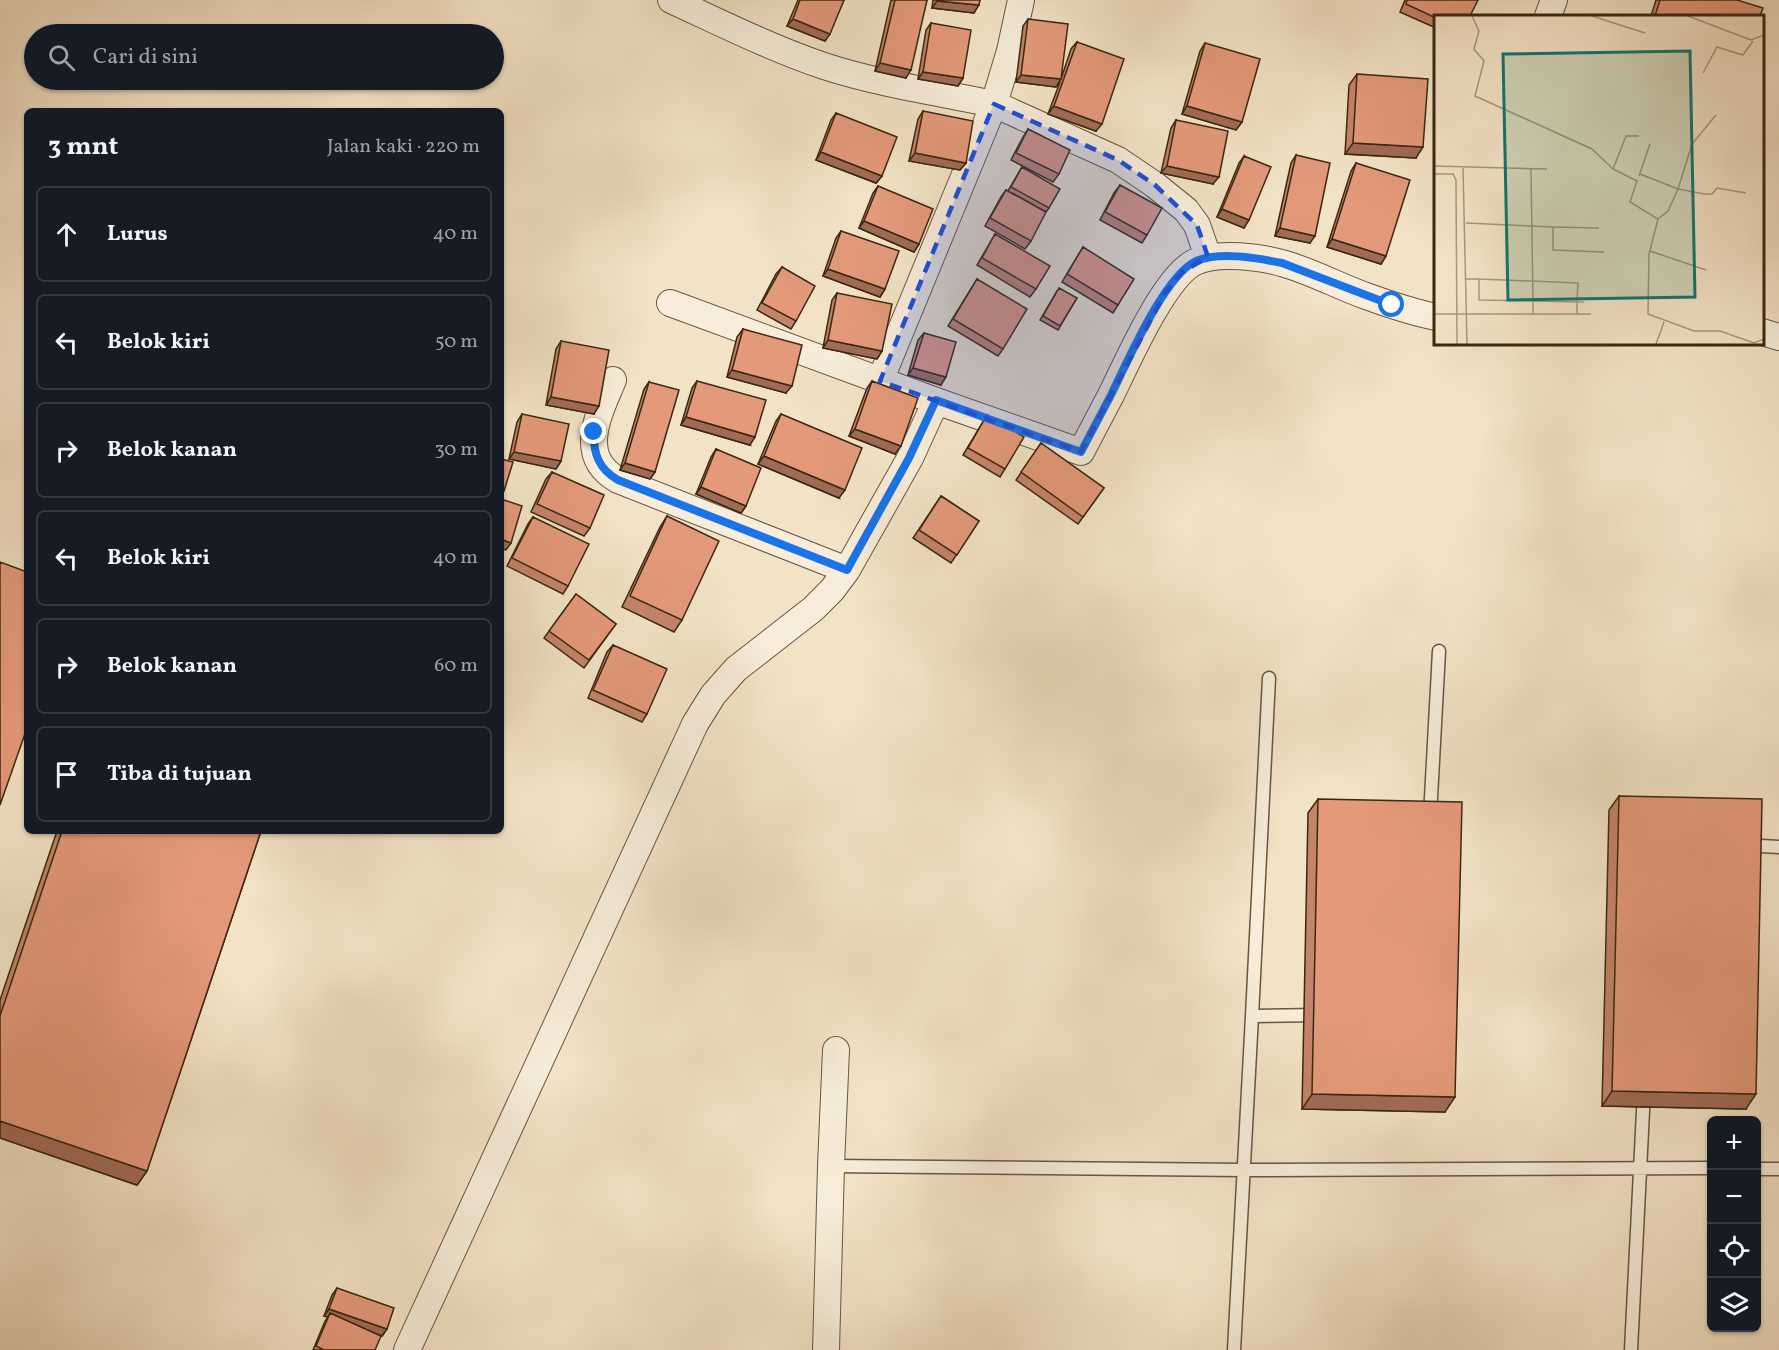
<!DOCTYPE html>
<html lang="id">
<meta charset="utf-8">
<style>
:root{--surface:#171b24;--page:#20242c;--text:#f1f3f6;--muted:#9ea1a6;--line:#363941}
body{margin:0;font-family:Vollkorn,serif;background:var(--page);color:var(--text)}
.controls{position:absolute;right:18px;bottom:18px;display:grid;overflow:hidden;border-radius:9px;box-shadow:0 2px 4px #0004}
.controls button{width:54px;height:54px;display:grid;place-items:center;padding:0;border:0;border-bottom:2px solid var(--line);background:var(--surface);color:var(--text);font:30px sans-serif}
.stop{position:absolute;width:18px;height:18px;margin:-14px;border:4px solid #1a73e8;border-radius:50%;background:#fff}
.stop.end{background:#1a73e8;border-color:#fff;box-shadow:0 2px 6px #0008}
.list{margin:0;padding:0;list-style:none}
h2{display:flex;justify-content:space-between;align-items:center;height:78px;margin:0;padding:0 24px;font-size:26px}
h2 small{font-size:20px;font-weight:400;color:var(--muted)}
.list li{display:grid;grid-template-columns:39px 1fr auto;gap:18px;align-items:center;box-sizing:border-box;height:96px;margin:0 12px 12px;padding:0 12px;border:2px solid var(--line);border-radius:9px}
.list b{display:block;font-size:22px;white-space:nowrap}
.list em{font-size:20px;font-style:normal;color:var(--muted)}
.icon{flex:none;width:33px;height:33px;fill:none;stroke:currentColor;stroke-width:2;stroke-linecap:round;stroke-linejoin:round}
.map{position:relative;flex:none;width:1779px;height:1350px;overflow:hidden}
.search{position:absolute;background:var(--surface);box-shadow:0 2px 4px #0004;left:24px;top:24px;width:480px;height:66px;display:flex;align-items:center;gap:15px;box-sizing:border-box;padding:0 21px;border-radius:33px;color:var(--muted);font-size:22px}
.panel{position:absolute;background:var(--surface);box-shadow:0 2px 4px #0004;left:24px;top:108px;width:480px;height:726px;border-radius:9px}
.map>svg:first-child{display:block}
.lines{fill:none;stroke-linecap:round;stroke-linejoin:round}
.lane-casing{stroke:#68573e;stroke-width:15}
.street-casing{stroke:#68573e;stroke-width:28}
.lane{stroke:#f7edda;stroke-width:12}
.street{stroke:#f7edda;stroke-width:26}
.wall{fill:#c4846a;stroke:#3a2810;stroke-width:1.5}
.shaded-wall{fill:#a06b56;stroke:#3a2810;stroke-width:1.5}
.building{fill:#e4997b;stroke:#3a2810;stroke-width:1.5}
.route{stroke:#1a73e8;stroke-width:8}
.marked{fill:#1d4ed8;fill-opacity:0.2;stroke:#1d4ed8;stroke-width:4.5;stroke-dasharray:12 8;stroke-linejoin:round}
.inset-road{fill:none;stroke:#a9987d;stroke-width:1.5}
.view{fill:#0f766e;fill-opacity:0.15;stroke:#0f766e;stroke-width:3}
.inset-edge{fill:none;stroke:#3a2810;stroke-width:3}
</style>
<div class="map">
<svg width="1779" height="1350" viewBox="0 0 1779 1350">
<rect width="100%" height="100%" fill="#f3e3c6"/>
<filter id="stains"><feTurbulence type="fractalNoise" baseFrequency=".00333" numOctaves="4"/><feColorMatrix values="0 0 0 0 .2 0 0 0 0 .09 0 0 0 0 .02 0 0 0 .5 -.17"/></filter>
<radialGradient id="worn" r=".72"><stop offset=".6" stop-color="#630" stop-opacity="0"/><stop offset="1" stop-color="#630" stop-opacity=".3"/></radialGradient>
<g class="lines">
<defs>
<path id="lane" d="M1430 816 1439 651
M1744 845 1779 847
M1252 1016 1269 678
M831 1166 1244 1170 1712 1168
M1756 1169H1779
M1234 1350 1252 1016 1318 1015
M1631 1350 1644 1091"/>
<path id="street" d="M671 0C721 23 771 48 824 66 879 84 937 92 994 104L1010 51 1021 0
M1548 16 1554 0
M670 303 936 401
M1762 332 1779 337
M613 380C599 414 576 456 618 480L847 570
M880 381 994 104 1118 160 1155 185 1186 210 1197 225 1208 257
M407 1350 695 724 713 695 736 669 813 609 832 590 847 570 910 458 936 401 1081 452C1091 433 1101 414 1111 395 1127 363 1164 277 1195 262 1217 251 1262 257 1285 264 1313 272 1338 286 1366 296 1388 304 1412 312 1436 317
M826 1350 831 1166 836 1050"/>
</defs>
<use href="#lane" class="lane-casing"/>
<use href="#street" class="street-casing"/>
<use href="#lane" class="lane"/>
<use href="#street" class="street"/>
</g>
<path class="wall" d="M798 0H844L825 41 787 26Z
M891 0H927L906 78 875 71Z
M933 0H980L974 13 932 8Z
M1405 0H1478L1436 16V28L1400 12Z
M1656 0H1737L1760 16H1651Z
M1028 19 1062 76 1071 49 1077 42 1096 131 1048 114 1060 82 1056 87 1016 82 1023 26Z
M931 23 963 78 958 86 918 79 926 30Z
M1205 43 1242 122 1236 130 1182 114 1200 51Z
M1357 74 1416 158 1345 154 1349 85Z
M923 111 966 163 960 170 909 161 918 119Z
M836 113 882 176 876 183 816 160 831 120Z
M1176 120 1213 184 1161 173 1171 128Z
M1028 129 1059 174 1053 182 1011 160 1023 137Z
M1296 155 1310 243 1275 236 1291 163Z
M1244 156V228L1217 217 1239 163Z
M1356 163 1386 256 1381 264 1327 247 1351 171Z
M1022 167 1049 208 1046 212 1014 194 1031 241 1025 249 985 226 1001 197 1006 190 1008 191Z
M1120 185 1147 235 1142 243 1100 220 1114 193Z
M878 186 919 244 914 252 859 228 873 193Z
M841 231 885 289 880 297 823 276 836 238Z
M995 234 1036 289 1030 297 977 265Z
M1083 247 1118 305 1113 313 1062 282Z
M782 267 796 321 791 329 757 310 776 274Z
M977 279 1003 349 998 356 948 326Z
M1057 291 1077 298 1058 330 1040 320Z
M837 293 882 351 877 359 823 348 832 300Z
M743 329 786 393 727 377 737 337Z
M924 333 941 385 908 375 918 340Z
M561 341 594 414 546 405 556 349Z
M697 381 750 445 681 425 692 388Z
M872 381 895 454 849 436 867 388Z
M649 382 655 472 650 479 620 470 644 389Z
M522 414 561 461 556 469 509 459 517 422Z
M781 414 839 498 758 464 776 421Z
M987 415 1005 469 1000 477 963 455Z
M1041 443 1104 488 1078 524 1016 480Z
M716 449 746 506 741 513 696 494 711 457Z
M552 472 590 528 584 536 531 512 546 479Z
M941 496 979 521 951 563 913 538Z
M667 516 682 620 674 632 622 607 660 527Z
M533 517 568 586 563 594 507 566 528 524Z
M576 594 616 624 584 668 544 638Z
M613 645 647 714 642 722 588 698 607 652Z
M1619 796 1746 1109 1602 1106 1609 810Z
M1318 799 1445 1112 1302 1109 1308 813Z
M57 831H261L147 1171 137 1185 0 1138V1000Z
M337 1288 387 1329 382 1336 377 1334 375 1350H313L325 1321 328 1317 324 1316 332 1295Z"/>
<path class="shaded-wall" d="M937 1 979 5 974 13 932 8Z
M793 19 830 34 825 41 787 26Z
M880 63 911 70 906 78 875 71Z
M923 72 963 78 958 86 918 79Z
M1021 75 1061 79 1056 87 1016 82Z
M1054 106 1102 124 1096 131 1048 114Z
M1187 106 1242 122 1236 130 1182 114Z
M1353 143 1423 147 1416 158 1345 154Z
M821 152 882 176 876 183 816 160Z
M915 153 966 163 960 170 909 161Z
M1167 166 1219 177 1213 184 1161 173Z
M1222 209 1249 220 1244 228 1217 217Z
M864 221 919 244 914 252 859 228Z
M1280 228 1315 236 1310 243 1275 236Z
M1332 239 1386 256 1381 264 1327 247Z
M828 269 885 289 880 297 823 276Z
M828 340 882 351 877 359 823 348Z
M913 368 946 377 941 385 908 375Z
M732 370 792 386 786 393 727 377Z
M551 397 599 406 594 414 546 405Z
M686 417 755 437 750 445 681 425Z
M855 429 901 446 895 454 849 436Z
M514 452 561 461 556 469 509 459Z
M764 456 845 490 839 498 758 464Z
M625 463 655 472 650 479 620 470Z
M701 487 746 506 741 513 696 494Z
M501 539 511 543 506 550 501 549Z
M1612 1091 1756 1094 1746 1109 1602 1106Z
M1312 1094 1455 1097 1445 1112 1302 1109Z
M0 1121 147 1171 137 1185 0 1138Z
M329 1309 387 1329 382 1336 329 1318 330 1313 328 1317 324 1316Z"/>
<path class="building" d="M800 0H844L830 34 793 19Z
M895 0H927L911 70 880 63Z
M937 0H980L979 5 937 1Z
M1407 0H1478L1470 16H1436V18L1406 4Z
M1660 0H1737L1763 8 1760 16H1655Z
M1028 19 1068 24 1061 79 1021 75Z
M931 23 971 30 963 78 923 72Z
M1077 42 1124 59 1102 124 1054 106Z
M1205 43 1260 59 1242 122 1187 106Z
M1357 74 1428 79 1423 147 1353 143Z
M923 111 973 121 966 163 915 153Z
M836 113 897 137 882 176 821 152Z
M1176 120 1228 131 1219 177 1167 166Z
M1028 129 1070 150 1059 174 1016 153Z
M1296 155 1330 163 1315 236 1280 228Z
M1244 156 1271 167 1249 220 1222 209Z
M1356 163 1410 180 1386 256 1332 239Z
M1022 167 1060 189 1049 208 1011 187Z
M1120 185 1162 208 1147 235 1105 212Z
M878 186 933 209 919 244 864 221Z
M1006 190 1046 212 1031 241 990 218Z
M841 231 899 251 885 289 828 269Z
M995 234 1050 266 1036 289 982 258Z
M1083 247 1134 279 1118 305 1067 274Z
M782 267 815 286 796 321 762 303Z
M977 279 1027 309 1003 349 953 319Z
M1059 288 1077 298 1060 326 1043 316Z
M837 293 892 304 882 351 828 340Z
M743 329 802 345 792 386 732 370Z
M924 333 956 342 946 377 913 368Z
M561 341 609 350 599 406 551 397Z
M697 381 766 400 755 437 686 417Z
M872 381 918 398 901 446 855 429Z
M649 382 679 390 655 472 625 463Z
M522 414 569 424 561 461 514 452Z
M781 414 862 448 845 490 764 456Z
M987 415 1024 437 1005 469 968 448Z
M1041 443 1104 488 1083 517 1021 472Z
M716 449 761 468 746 506 701 487Z
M501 459 513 462 504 491 501 490Z
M552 472 604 495 590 528 537 504Z
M941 496 979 521 957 555 919 530Z
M501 499 522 506 511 543 501 539Z
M667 516 719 541 682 620 630 596Z
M533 517 589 544 568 586 512 558Z
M0 562 27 572V728L0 805Z
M576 594 616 624 589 660 549 631Z
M613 645 667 669 647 714 593 690Z
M1619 796 1762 799 1756 1094 1612 1091Z
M1318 799 1462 802 1455 1097 1312 1094Z
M62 831H261L147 1171 0 1121V1016Z
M337 1288 394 1308 387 1329 329 1309Z
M330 1313 381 1336 375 1350H324L316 1346Z"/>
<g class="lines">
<path class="route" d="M594 432C593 454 599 469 618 480L847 570 909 458 936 400 1081 452C1091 433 1101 414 1111 395 1127 363 1164 276 1196 261 1220 251 1257 258 1282 263L1392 305"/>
</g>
<path class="marked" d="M994 104 1118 160 1155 185 1197 225 1208 257 1182 272 1165 293 1081 452 880 381Z"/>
<g transform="translate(1434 15)">
<rect width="330" height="330" fill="#f3e3c6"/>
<path class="inset-road" d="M38 1 45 16 40 34 50 46 41 81 158 134 179 154 203 166 196 187 224 204 215 239 214 299 260 316H286L320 328 330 324M158 1 211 18M254 1 317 25 330 20M269 58 283 32 309 40 319 26M282 100 258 129 244 174 270 179H278L283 173 312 178M0 151 113 154M29 153 33 329M97 154 99 286 143 287V299M179 154 192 121H205M0 159H19L22 165 23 329M206 159 244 174 234 196 224 204M205 161 216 129M32 208 119 212V235L170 237M119 212 165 213M216 236 272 255M32 264H45V285L99 286V300M45 264 144 268 143 287H150M0 299H157H145M222 329 230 307"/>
<path class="view" d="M256 36 261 282 74 285 69 39Z"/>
<rect width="330" height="330" class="inset-edge"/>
</g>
<rect width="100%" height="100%" filter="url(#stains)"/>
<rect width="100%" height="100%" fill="url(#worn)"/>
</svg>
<div class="controls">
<button>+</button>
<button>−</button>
<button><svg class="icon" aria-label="locate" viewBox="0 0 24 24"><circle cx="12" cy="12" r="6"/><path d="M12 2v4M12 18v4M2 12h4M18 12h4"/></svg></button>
<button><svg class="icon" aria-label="layers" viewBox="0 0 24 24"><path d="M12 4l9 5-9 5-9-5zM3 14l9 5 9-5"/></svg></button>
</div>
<div class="stop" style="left:1392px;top:305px"></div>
<div class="stop end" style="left:594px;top:432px"></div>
<div class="search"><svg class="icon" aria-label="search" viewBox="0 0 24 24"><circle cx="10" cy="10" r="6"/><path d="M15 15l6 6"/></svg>Cari di sini</div>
<section class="panel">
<h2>3 mnt<small>Jalan kaki · 220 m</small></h2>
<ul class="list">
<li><svg class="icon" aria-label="ahead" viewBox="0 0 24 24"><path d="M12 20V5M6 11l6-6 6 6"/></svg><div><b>Lurus</b></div><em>40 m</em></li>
<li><svg class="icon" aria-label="left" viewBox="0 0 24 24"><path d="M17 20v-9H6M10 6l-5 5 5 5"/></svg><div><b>Belok kiri</b></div><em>50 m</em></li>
<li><svg class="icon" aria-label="right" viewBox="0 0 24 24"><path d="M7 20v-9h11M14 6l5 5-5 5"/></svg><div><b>Belok kanan</b></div><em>30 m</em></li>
<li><svg class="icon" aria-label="left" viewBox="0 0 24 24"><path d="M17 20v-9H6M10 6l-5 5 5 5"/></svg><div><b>Belok kiri</b></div><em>40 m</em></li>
<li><svg class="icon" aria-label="right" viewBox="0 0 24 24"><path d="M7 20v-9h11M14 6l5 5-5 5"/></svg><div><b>Belok kanan</b></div><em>60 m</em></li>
<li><svg class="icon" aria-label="arrive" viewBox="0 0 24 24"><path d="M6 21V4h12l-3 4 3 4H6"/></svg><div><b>Tiba di tujuan</b></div></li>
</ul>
</section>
</div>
